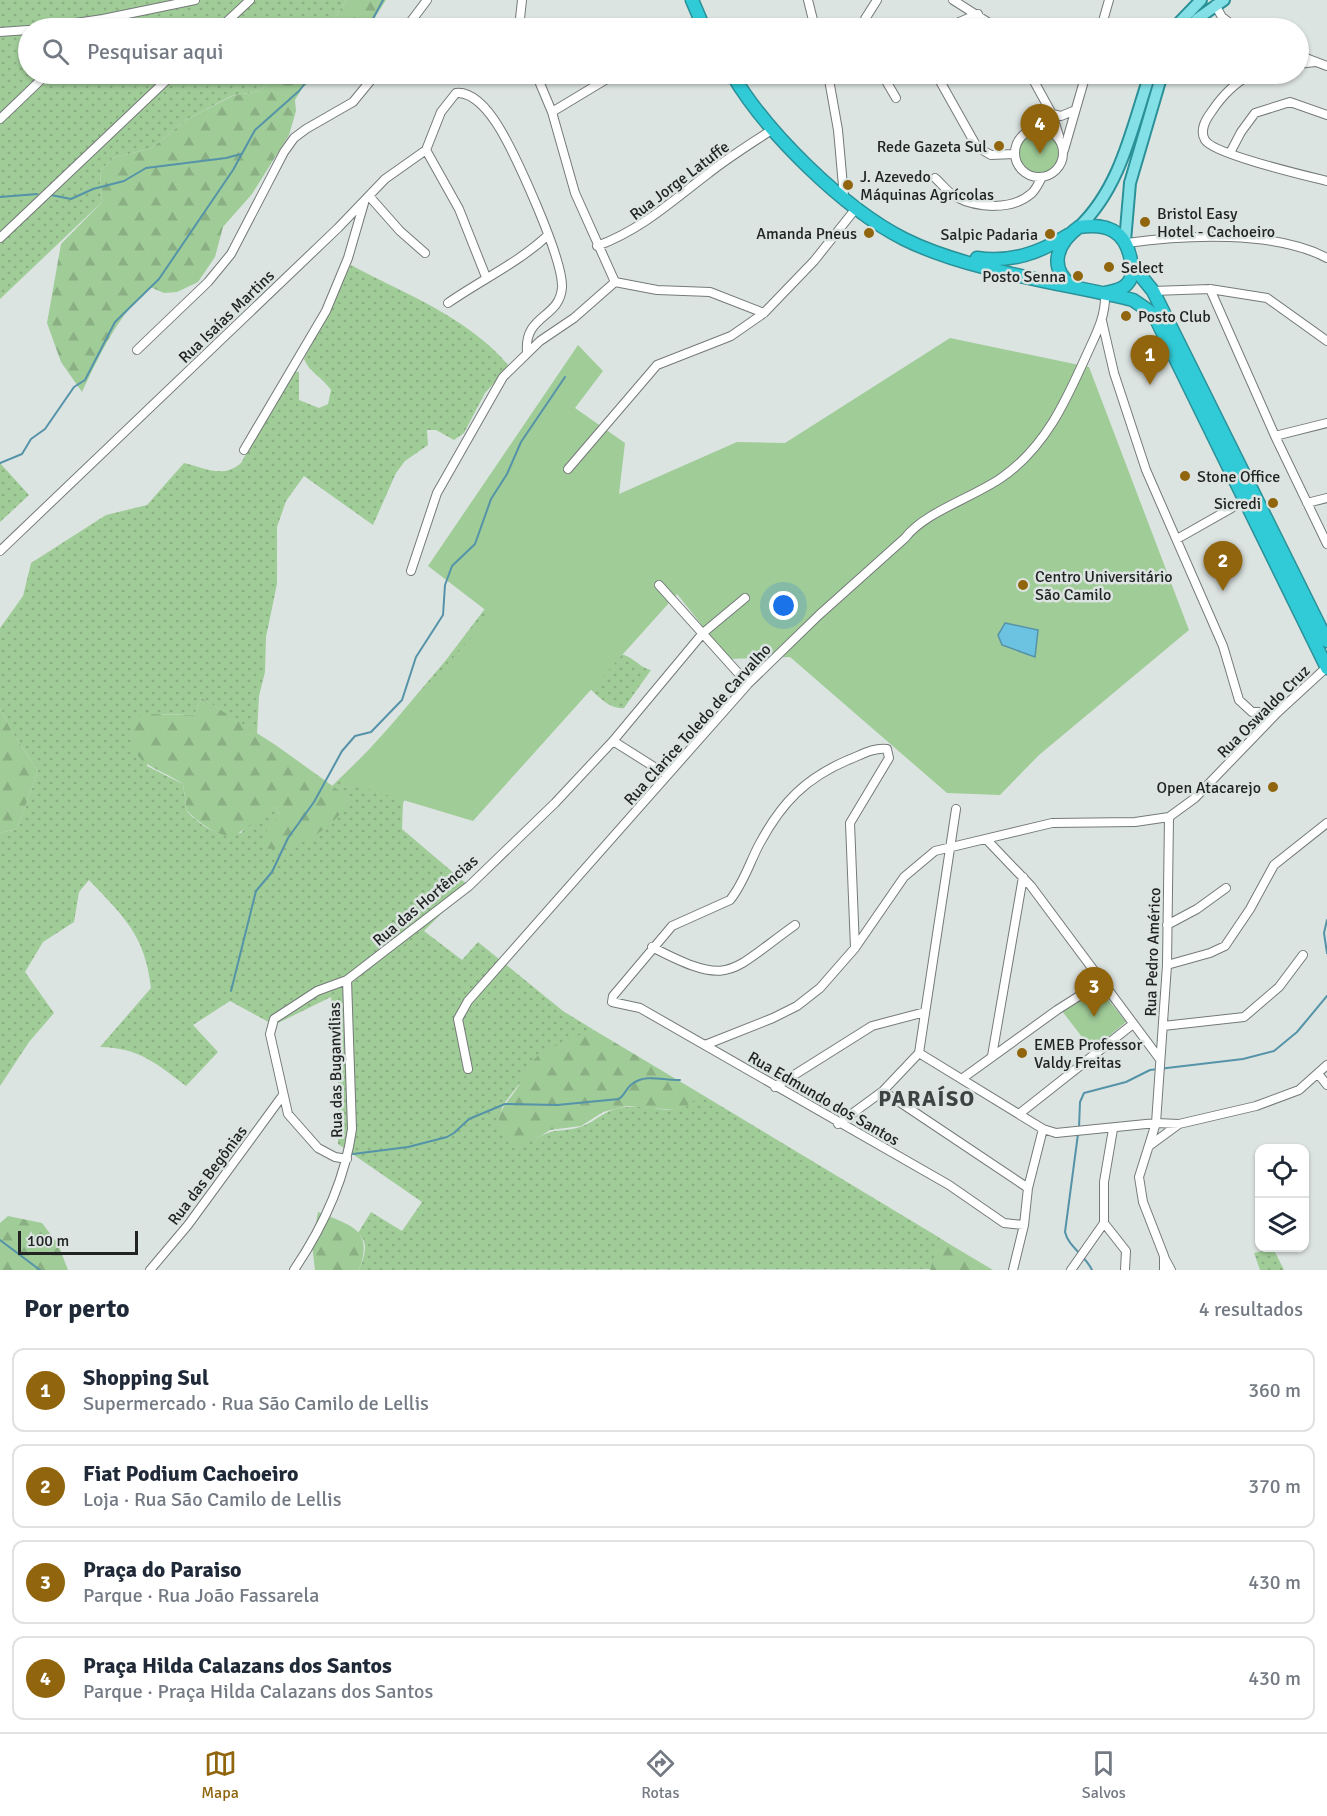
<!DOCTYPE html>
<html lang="pt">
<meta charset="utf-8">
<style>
:root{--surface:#fff;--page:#f6f6f7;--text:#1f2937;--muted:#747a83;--line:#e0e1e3;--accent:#90650d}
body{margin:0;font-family:Signika,sans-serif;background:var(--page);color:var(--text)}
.controls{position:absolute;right:18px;bottom:18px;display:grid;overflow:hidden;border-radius:12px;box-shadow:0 2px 4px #0004}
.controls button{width:54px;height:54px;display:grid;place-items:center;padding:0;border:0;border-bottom:2px solid var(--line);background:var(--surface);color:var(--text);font:30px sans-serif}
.scale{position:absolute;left:18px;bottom:15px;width:120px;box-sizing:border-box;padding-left:6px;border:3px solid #222424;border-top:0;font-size:16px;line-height:21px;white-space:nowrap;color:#222424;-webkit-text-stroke:4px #dce4e2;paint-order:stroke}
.you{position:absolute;left:784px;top:606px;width:21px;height:21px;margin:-15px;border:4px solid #fff;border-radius:50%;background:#1a73e8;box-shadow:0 0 0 9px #1a73e833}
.badge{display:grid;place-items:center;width:39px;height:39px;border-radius:50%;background:var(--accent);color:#fff;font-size:20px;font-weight:700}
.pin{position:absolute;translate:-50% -50px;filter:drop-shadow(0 2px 3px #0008)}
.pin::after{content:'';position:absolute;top:32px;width:21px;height:18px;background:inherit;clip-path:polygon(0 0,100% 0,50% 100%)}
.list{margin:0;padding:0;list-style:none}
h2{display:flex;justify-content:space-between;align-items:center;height:78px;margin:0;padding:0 24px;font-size:26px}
h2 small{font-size:20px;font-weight:400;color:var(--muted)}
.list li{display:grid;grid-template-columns:39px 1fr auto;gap:18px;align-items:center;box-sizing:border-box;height:84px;margin:0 12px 12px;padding:0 12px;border:2px solid var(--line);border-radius:12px}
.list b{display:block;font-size:22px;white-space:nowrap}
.list p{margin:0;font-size:20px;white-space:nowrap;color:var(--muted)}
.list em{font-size:20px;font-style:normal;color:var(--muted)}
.icon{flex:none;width:33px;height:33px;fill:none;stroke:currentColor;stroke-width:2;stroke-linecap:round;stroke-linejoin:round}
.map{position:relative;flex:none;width:1327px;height:1270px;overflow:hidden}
.search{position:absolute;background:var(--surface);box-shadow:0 2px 4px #0004;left:18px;right:18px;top:18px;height:66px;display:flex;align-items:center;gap:15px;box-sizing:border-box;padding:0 21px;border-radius:33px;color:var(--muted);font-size:22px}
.sheet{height:462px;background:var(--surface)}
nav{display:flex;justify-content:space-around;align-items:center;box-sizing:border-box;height:84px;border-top:2px solid var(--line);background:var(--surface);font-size:16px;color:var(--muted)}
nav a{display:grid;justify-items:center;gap:3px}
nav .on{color:var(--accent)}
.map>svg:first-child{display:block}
.grass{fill:url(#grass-dots)}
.forest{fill:url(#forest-firs)}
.park{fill:#a0cc98}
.water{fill:#6bc2e1;stroke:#5593a8;stroke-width:1.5}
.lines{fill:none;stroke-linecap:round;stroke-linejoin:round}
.stream{stroke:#5593a8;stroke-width:2}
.minor-casing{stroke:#747a79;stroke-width:10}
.major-casing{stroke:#2b9198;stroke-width:14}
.highway-casing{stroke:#2b9198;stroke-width:15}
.minor{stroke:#fff;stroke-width:8}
.major{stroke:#83e0e7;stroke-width:10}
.highway{stroke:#30cbd7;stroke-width:12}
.poi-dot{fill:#90650d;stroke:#dce4e2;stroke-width:2}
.labels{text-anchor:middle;stroke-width:5;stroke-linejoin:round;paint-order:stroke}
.poi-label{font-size:16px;fill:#222424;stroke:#dce4e2;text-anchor:start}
.street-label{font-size:16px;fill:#222424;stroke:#dce4e2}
.district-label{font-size:22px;font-weight:bold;letter-spacing:1.5px;fill:#3d4342;stroke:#dce4e2}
</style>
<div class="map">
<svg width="1327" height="1270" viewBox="0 0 1327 1270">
<defs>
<pattern id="grass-dots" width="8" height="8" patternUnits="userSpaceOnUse" patternTransform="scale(1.5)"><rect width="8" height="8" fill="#a0cc98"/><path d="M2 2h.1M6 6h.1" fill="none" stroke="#8aaf83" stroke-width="1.8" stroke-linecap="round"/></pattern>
<pattern id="forest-firs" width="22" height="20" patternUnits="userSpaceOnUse" patternTransform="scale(1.5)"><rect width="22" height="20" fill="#a0cc98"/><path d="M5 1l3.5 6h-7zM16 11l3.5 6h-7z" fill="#8aaf83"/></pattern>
</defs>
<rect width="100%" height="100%" fill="#dce4e2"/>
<path class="grass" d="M0 0H346L329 28H28V74H279L259 91 231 96 186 120 152 148 113 158 100 171 102 202 0 299Z
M351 265C405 294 468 317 509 366L485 393 464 433 454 440 436 430H427L428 445 405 461 396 473 373 525 304 476 286 501 277 527V584L266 637 265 672 259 696 257 734 202 698 194 715 159 714 147 766 183 784 187 812C206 829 215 836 241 833L248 824 275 807 280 815 328 824 351 800 332 786 376 743 446 660 493 598 618 654C633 655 638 667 651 670L624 708C610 710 597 695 587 686L411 787 403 803 402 829 469 886 424 931 462 960 478 942 563 1011 594 1030 543 1053 503 1105 498 1121 536 1139C554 1127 561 1133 580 1127 598 1121 604 1109 626 1107 661 1103 669 1122 701 1094L940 1238 933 1269 359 1270C364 1256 370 1244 358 1233L371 1212 402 1231 422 1202 338 1144V1073L331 997 274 1025 230 1001 193 1025 218 1052 186 1086C156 1063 139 1048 100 1047L151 988C145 935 124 917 89 880L79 892 74 922 43 942 25 972 54 1013 29 1042 0 1086V833L17 829 38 771 12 732 0 708V628L23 596 31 563 106 515 147 505 184 463C205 468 223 479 241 463L293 371 299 372V400L319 408 328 404 331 390C323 378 309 372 304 359Z
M0 463 29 495 0 522Z
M1273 1248 1284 1270H1260L1254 1253Z"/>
<path class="forest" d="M346 0H386L368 28H329Z
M279 74H321L303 87 295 100 296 111 289 135 252 194 223 227 215 257 198 282 177 292 164 293 150 287C118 315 100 354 82 392L61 362 47 323 61 244 102 202 100 171 113 158 152 148 186 120 232 96 259 91Z
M202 698 277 746 352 800C332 827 298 855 263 848V835L280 815 275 807 233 837C214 834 201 824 187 811L183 784C155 765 123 764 132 720L146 714 194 715Z
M0 708 12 732 38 771 17 829 0 833Z
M594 1030 701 1094 685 1108 676 1110 627 1106 603 1112 581 1126 550 1130 536 1139 518 1145 509 1142 498 1131C497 1114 503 1107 513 1094 521 1084 525 1071 532 1062 545 1045 576 1037 594 1030Z
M318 1212C352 1226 374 1229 359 1270H315L312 1245Z
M8 1216 42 1223 58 1244 68 1270H0V1223Z
M940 1238 946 1242 993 1270H930Z"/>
<path class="park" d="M1019 152a21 21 0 1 1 42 0a21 21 0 1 1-42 0Z
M950 338 1089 367 1189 630 1039 755 1000 795 947 793 790 657 729 659 677 594 473 821 340 781 492 615 428 566 578 345 603 371 575 408 625 443 619 494 737 442 785 443Z
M1100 989 1126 1022 1092 1050 1062 1011Z"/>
<path class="water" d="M1005 623 1038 630 1035 657 1002 645 998 635Z"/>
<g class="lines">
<path class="stream" d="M368 28 383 0
M51 195 71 199 93 189 124 181 146 168 226 158 241 154
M0 197 37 194
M0 463 22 454 31 439 45 429 74 387 85 380 115 322 159 279 233 170 255 130 299 91 307 81 321 80 336 74
M1327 920 1324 933 1327 953
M231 991 256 891 272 872 288 838 314 802 342 751 355 736 371 732 402 700 416 657 443 615 445 585 452 566 475 544 491 499 507 474 521 442 565 377
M1079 1128 1080 1102 1084 1093 1126 1082 1150 1070 1243 1059 1274 1051 1297 1032 1327 996
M1078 1134 1065 1232C1068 1246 1085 1255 1092 1270
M353 1154 408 1147 447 1137 454 1133 469 1119 505 1104 557 1105 619 1099C625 1095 626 1088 632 1084 647 1073 663 1081 680 1080
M0 1240 40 1270"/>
<defs>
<path id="minor" d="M808 0 815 28
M953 0 997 28
M1215 5 1222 17 1236 28
M41 28 103 19 195 0
M220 28 250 0
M406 28 427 0
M519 28 522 0
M686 28 699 20
M865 28V19L877 0
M945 28 978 14
M1101 28 1109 0
M0 32 28 30
M1298 55 1327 66
M1298 64 1315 62
M536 74 552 112 575 193 615 282 657 290 710 292 764 313
M828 74 838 130 844 197
M882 74 896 98
M936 74 977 147 991 155 1014 154
M1030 74 1052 114 1061 116 1073 111
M1252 74C1236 82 1222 96 1212 111 1206 119 1199 130 1205 140 1213 154 1307 176 1327 181
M552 112 615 74
M1052 114 1059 136
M0 119 47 74
M1015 153a24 24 0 1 1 48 0a24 24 0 1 1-48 0Z
M426 150 459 209 486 277
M1064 150 1086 74
M1230 153 1241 132 1255 113 1290 102 1327 115
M935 178C942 184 948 193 956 197 977 208 1012 211 1032 193 1036 189 1039 183 1042 177
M369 196 400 231 425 253
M0 238 173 74
M1127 243C1185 235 1274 230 1327 258
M597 246C641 230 672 201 709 173 729 157 752 143 773 129
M1210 289 1275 436 1327 544
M1153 291 1210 289 1267 298 1327 341
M448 303C481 280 518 263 547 236
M1102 321 1114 373 1146 470 1223 646 1239 700 1252 712H1278
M137 350 208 282 231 254 284 152 294 138 306 129 353 102 376 74
M1275 436 1327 423
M244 450 326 311 348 258 364 203
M568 469 657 365 731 336 764 313 814 261 857 207
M1307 503 1327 498
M1177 539 1244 501
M0 551 338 228 385 179 426 150 441 112 456 93C474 91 491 114 500 129 516 156 563 258 562 287 560 319 524 314 527 352
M411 571 437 493 503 377 540 341 574 318 615 282
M659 585 748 684
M613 741 667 775
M986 839 1031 886 1159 1058
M1167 925 1197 909 1226 888
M652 947C731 988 728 973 795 925
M855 948 850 823 889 758 887 749C874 747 861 755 848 760 806 778 782 802 760 843 750 861 744 883 730 900L672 926 613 996 612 1002 640 1008 949 1185 1004 1223 1024 1225
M1167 965 1210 953 1225 946 1250 909 1274 865 1327 823
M1163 1026 1244 1017 1279 987 1303 955
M705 1045 773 1018 797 1006 820 988 855 948 904 877 935 851 1052 823 1135 822 1169 817 1195 798 1278 712 1327 667
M919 1053 1043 1129 1056 1133 1156 1123 1179 1124 1256 1106 1299 1090 1327 1065
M919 1053 956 809
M992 1056 1023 877
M468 1069 458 1019 468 1001 748 684 819 615 905 538C925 512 972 498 1001 478 1045 448 1066 401 1087 354 1096 334 1106 316 1105 294
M1319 1075 1327 1085
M963 1078 1057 1010 1101 982
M775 1087 872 1026 925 1012
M883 1091 1028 1188
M1019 1114 1133 1024
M838 1124 883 1091 919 1053
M1149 1146 1179 1124
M347 1159 335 1157 318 1148 288 1114 270 1034 274 1019 317 991 347 980 469 886 555 803 613 741 703 633 745 598
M1104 1223 1126 1251 1125 1270
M1164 1257 1171 1270
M150 1270 188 1225 283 1095
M294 1270C323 1227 345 1181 352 1129L347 980
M1013 1270 1024 1225 1028 1188 1043 1129
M1071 1270 1104 1223V1182L1113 1129
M1164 1270V1256L1143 1202 1139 1177 1156 1123 1167 965 1169 817"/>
<path id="major" d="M1174 28 1201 0
M1189 28 1197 19 1224 0
M1079 227C1121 187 1132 127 1150 74
M1125 241 1130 183 1162 74"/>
<path id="highway" d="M692 0 704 28
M732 74C766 132 843 208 904 239 968 271 1063 283 1133 300L1149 311 1157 321 1327 668
M977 258C1011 263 1039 253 1068 235
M1132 265 1153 291 1327 641
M1071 285C1048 267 1057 243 1079 227 1108 223 1126 231 1131 261 1133 269 1133 278 1127 284 1122 290 1113 291 1105 293"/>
</defs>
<use href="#minor" class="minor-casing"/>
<use href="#major" class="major-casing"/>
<use href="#highway" class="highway-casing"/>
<use href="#minor" class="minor"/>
<use href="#major" class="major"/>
<use href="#highway" class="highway"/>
</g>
<g class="poi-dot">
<circle cx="999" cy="146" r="6"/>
<circle cx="848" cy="185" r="6"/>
<circle cx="1145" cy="222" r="6"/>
<circle cx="869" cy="233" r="6"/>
<circle cx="1050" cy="234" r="6"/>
<circle cx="1109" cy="267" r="6"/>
<circle cx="1078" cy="276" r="6"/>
<circle cx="1126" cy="316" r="6"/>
<circle cx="1185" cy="476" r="6"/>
<circle cx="1273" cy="503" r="6"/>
<circle cx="1023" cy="585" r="6"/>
<circle cx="1273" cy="787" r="6"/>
<circle cx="1022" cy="1053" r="6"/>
</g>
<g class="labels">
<g class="poi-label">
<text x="987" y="152" text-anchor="end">Rede Gazeta Sul</text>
<text x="860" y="182">J. Azevedo<tspan x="860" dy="18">Máquinas Agrícolas</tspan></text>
<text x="1157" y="219">Bristol Easy<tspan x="1157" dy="18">Hotel - Cachoeiro</tspan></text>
<text x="857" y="239" text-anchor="end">Amanda Pneus</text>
<text x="1038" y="240" text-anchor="end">Salpic Padaria</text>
<text x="1121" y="273">Select</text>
<text x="1066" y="282" text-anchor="end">Posto Senna</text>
<text x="1138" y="322">Posto Club</text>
<text x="1197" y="482">Stone Office</text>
<text x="1261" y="509" text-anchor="end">Sicredi</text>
<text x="1035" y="582">Centro Universitário<tspan x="1035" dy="18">São Camilo</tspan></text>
<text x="1261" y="793" text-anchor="end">Open Atacarejo</text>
<text x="1034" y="1050">EMEB Professor<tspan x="1034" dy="18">Valdy Freitas</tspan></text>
</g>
<g class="street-label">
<text transform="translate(679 180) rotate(-37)" y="6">Rua Jorge Latuffe</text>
<text transform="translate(226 316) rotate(-44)" y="6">Rua Isaías Martins</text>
<text transform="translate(1263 711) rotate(-45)" y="6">Rua Oswaldo Cruz</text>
<text transform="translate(697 724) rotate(-48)" y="6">Rua Clarice Toledo de Carvalho</text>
<text transform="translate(425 900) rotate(-40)" y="6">Rua das Hortências</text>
<text transform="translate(1152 952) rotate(-88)" y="6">Rua Pedro Américo</text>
<text transform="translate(335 1070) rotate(-91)" y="6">Rua das Buganvílias</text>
<text transform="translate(824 1098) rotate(30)" y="6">Rua Edmundo dos Santos</text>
<text transform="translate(207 1175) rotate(-53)" y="6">Rua das Begônias</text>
</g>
<g class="district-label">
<text x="927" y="1106">PARAÍSO</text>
</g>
</g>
</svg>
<div class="controls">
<button><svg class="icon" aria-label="locate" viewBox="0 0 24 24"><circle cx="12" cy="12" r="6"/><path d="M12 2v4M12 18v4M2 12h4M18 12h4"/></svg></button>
<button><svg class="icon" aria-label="layers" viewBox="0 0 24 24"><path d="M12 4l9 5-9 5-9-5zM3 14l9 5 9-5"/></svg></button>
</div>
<div class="scale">100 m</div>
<div class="you"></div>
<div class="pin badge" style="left:1150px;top:385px">1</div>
<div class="pin badge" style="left:1223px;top:591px">2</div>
<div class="pin badge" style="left:1094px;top:1017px">3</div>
<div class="pin badge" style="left:1040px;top:154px">4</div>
<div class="search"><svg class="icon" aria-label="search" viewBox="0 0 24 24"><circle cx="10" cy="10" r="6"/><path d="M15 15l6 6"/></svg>Pesquisar aqui</div>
</div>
<section class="sheet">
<h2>Por perto<small>4 resultados</small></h2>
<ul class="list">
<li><span class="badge">1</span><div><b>Shopping Sul</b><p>Supermercado · Rua São Camilo de Lellis</p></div><em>360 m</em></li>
<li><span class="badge">2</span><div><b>Fiat Podium Cachoeiro</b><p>Loja · Rua São Camilo de Lellis</p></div><em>370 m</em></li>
<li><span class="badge">3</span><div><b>Praça do Paraiso</b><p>Parque · Rua João Fassarela</p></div><em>430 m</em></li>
<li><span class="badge">4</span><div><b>Praça Hilda Calazans dos Santos</b><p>Parque · Praça Hilda Calazans dos Santos</p></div><em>430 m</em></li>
</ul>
</section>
<nav>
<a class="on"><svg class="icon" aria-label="map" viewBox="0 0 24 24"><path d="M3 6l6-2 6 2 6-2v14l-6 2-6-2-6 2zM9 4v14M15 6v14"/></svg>Mapa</a>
<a><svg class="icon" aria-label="directions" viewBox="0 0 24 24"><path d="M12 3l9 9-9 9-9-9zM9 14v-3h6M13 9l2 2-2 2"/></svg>Rotas</a>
<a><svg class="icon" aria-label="saved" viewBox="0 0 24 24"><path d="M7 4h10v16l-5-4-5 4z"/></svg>Salvos</a>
</nav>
